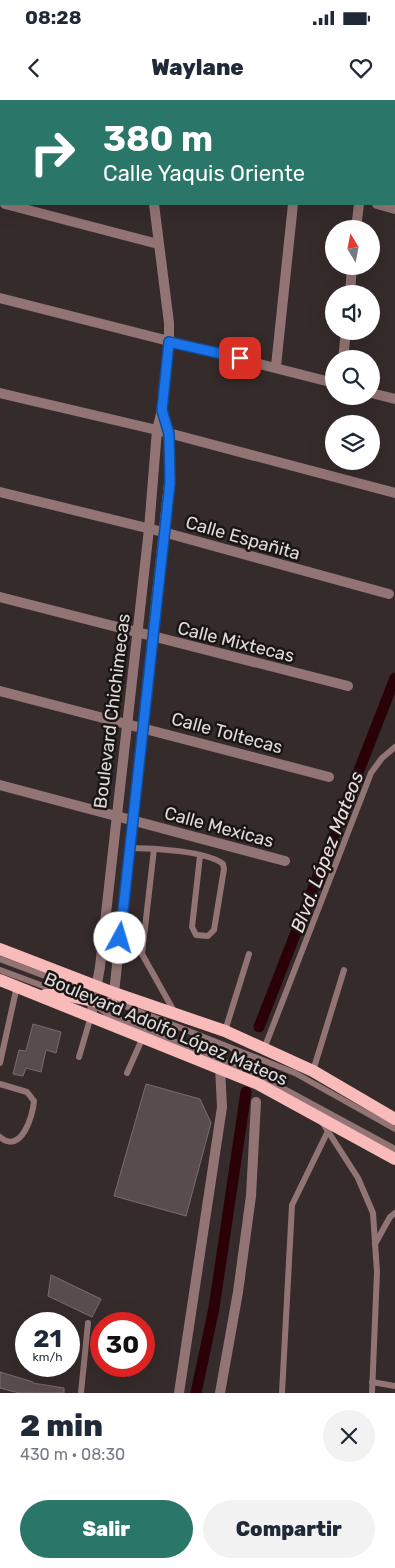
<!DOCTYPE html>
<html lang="es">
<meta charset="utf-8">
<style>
:root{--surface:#fff;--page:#f2f2f3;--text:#1f2937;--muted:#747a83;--accent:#2a7669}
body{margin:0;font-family:Rubik,sans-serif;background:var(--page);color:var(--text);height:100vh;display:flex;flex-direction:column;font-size:19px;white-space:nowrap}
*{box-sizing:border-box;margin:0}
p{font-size:16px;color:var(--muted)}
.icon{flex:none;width:28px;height:28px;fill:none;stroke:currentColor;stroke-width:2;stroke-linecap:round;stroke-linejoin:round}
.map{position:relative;height:1293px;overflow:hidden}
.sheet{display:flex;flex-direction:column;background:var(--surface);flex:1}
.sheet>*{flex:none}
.top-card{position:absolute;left:0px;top:0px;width:395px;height:105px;box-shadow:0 5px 20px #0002;background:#2a7669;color:#fff;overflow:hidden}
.needle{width:32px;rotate:350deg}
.fabs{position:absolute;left:325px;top:120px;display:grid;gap:10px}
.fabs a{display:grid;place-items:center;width:55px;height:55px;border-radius:50%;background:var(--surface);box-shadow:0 5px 20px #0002;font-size:25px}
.speed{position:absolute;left:15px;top:1212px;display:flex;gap:10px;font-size:25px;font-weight:700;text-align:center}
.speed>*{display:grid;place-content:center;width:65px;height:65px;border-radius:50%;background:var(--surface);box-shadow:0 5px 20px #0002;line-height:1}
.speed small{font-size:12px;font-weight:400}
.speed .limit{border:8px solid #d22;background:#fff;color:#111}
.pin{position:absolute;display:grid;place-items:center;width:42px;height:42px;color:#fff;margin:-21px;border-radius:10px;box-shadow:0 2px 8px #0006}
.me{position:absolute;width:55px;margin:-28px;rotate:6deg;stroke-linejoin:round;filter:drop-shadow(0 0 4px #0008)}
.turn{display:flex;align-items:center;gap:18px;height:105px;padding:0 20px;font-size:22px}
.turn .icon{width:65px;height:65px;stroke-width:2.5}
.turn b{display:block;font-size:35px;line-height:42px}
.round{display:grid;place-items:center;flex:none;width:52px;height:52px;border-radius:26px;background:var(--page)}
.headline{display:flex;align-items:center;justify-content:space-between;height:85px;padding:0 20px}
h1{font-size:30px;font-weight:800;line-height:38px}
.primary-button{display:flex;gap:10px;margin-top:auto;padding:10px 20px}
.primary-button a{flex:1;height:58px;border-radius:30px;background:var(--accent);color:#fff;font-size:20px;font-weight:800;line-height:58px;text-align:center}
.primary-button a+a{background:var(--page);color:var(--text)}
.status{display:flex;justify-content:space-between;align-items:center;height:35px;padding:0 25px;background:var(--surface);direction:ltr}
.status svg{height:14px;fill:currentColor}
header{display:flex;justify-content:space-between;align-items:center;height:65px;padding:0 20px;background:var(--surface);font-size:22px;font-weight:800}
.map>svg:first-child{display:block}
</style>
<div class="status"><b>08:28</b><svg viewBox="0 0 49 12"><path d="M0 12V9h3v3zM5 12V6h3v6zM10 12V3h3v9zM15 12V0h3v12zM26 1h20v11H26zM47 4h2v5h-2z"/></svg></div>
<header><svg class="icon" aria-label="back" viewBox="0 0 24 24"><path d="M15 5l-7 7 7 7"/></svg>Waylane<svg class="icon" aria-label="heart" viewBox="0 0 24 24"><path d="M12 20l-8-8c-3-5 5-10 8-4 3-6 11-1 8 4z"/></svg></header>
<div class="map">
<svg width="395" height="1293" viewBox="0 0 395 1293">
<rect width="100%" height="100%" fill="#362b2b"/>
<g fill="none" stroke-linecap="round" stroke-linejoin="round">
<g stroke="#2a0106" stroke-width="11">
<polyline points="259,927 395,578"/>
<polyline points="196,1293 214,1208 246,992"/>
</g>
</g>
<g fill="#594c4c" stroke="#796c6c">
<polygon points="33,924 61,932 56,953 46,950 41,972 26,968 23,976 13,974 19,950 26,951"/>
<polygon points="146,984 200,999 211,1023 186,1116 114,1096"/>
<polygon points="51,1175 101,1199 92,1217 48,1196"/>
<polygon points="0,1272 33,1282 33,1283 64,1288 64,1293 19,1293 0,1288"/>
</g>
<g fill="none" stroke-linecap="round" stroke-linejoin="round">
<g stroke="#937474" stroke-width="6">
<path d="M 130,748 C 151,748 208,751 223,764 L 224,769 L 214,830 L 208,836 L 196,835 L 192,827 L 200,756"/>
<polyline points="154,749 142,854 175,913"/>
<polyline points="0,859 98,896"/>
<polyline points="0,870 57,891"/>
<polyline points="110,900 295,973 395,1029"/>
<polyline points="95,905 109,915 260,976 395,1049"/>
<polyline points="225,931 249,854"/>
<polyline points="264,949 371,673 382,658 395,647"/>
<polyline points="79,957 91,916"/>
<polyline points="0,963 17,886"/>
<polyline points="313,971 344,870"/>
<polyline points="127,973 143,937"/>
<path d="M 0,984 L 27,992 L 34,1001 C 33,1016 21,1055 0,1037"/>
<polyline points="322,1022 358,1078 373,1113 377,1172 372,1293"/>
<polyline points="375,1144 390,1117 395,1113"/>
<polyline points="372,1282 395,1286"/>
<polyline points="81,1293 88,1223"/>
<polyline points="282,1293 292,1105 328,1031"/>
</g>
<g stroke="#937474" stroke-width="10">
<polyline points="187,1 187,0"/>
<polyline points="0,9 1,9"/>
<polyline points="5,104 158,144"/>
<polyline points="377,104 395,109"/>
<polyline points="356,129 359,104"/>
<polyline points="350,194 352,166"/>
<polyline points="0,198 334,283"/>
<polyline points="343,259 346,231"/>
<polyline points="276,266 293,104"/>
<polyline points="0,293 157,330 395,393"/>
<polyline points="371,293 395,299"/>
<polyline points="0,392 163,432 389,494"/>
<polyline points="0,497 348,586"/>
<polyline points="0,591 329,677"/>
<polyline points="0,685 285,761"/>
<polyline points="91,916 100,867 149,429 157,330 162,310 169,242 169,223 154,104"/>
<polyline points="107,923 114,893 169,383 169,334 162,312"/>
<polyline points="179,1293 222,1007 220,967"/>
<polyline points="220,1293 238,1192 251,1096 256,1002"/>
</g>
<g stroke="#f9baba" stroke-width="12">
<polyline points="0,849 114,893 225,931 313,971 395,1019"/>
<polyline points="0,880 258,984 395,1059"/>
<polyline points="45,895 65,895 112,905"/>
</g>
</g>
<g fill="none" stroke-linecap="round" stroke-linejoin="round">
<g stroke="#114b97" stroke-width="12">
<polyline id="route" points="120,838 170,383 169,334 162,310 169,242 240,258"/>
</g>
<use href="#route" stroke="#1a73e8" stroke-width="9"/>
</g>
<g text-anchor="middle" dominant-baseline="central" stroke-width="5" stroke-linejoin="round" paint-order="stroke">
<g font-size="18" fill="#e1dada" stroke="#1a1515">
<text transform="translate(243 438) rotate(16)">Calle Españita</text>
<text transform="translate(236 542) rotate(14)">Calle Mixtecas</text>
<text transform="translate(112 611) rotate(-83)">Boulevard Chichimecas</text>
<text transform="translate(227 633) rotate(15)">Calle Toltecas</text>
<text transform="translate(219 727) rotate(15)">Calle Mexicas</text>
<text transform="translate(166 929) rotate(23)">Boulevard Adolfo López Mateos</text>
</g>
<g font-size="19" font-style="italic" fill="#f1dcdc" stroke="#1a1515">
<text transform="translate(327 752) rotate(-69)">Blvd. López Mateos</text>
</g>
</g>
</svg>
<div class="fabs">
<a><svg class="needle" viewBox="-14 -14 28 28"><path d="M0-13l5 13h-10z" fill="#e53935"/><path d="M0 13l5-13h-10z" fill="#747a83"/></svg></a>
<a><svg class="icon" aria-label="sound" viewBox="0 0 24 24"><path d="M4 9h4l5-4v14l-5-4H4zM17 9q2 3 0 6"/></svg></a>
<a><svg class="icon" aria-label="search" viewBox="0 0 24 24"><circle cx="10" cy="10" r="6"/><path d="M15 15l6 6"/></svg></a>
<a><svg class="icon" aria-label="layers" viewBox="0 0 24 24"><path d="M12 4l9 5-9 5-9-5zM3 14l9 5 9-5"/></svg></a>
</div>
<div class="speed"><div>21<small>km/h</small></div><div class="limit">30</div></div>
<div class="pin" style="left:240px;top:258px;background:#d93025"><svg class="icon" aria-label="arrive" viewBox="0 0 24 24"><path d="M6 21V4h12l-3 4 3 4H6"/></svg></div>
<svg class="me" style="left:120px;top:838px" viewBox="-20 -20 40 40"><circle r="19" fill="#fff"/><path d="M0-13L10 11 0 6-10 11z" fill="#1a73e8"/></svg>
<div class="top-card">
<div class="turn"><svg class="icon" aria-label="right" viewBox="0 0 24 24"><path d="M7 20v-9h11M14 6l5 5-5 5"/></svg><div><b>380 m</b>Calle Yaquis Oriente</div></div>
</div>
</div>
<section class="sheet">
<div class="headline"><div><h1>2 min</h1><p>430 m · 08:30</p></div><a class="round"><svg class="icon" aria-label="close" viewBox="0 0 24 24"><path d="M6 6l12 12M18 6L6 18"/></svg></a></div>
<div class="primary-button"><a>Salir</a><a>Compartir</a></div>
</section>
